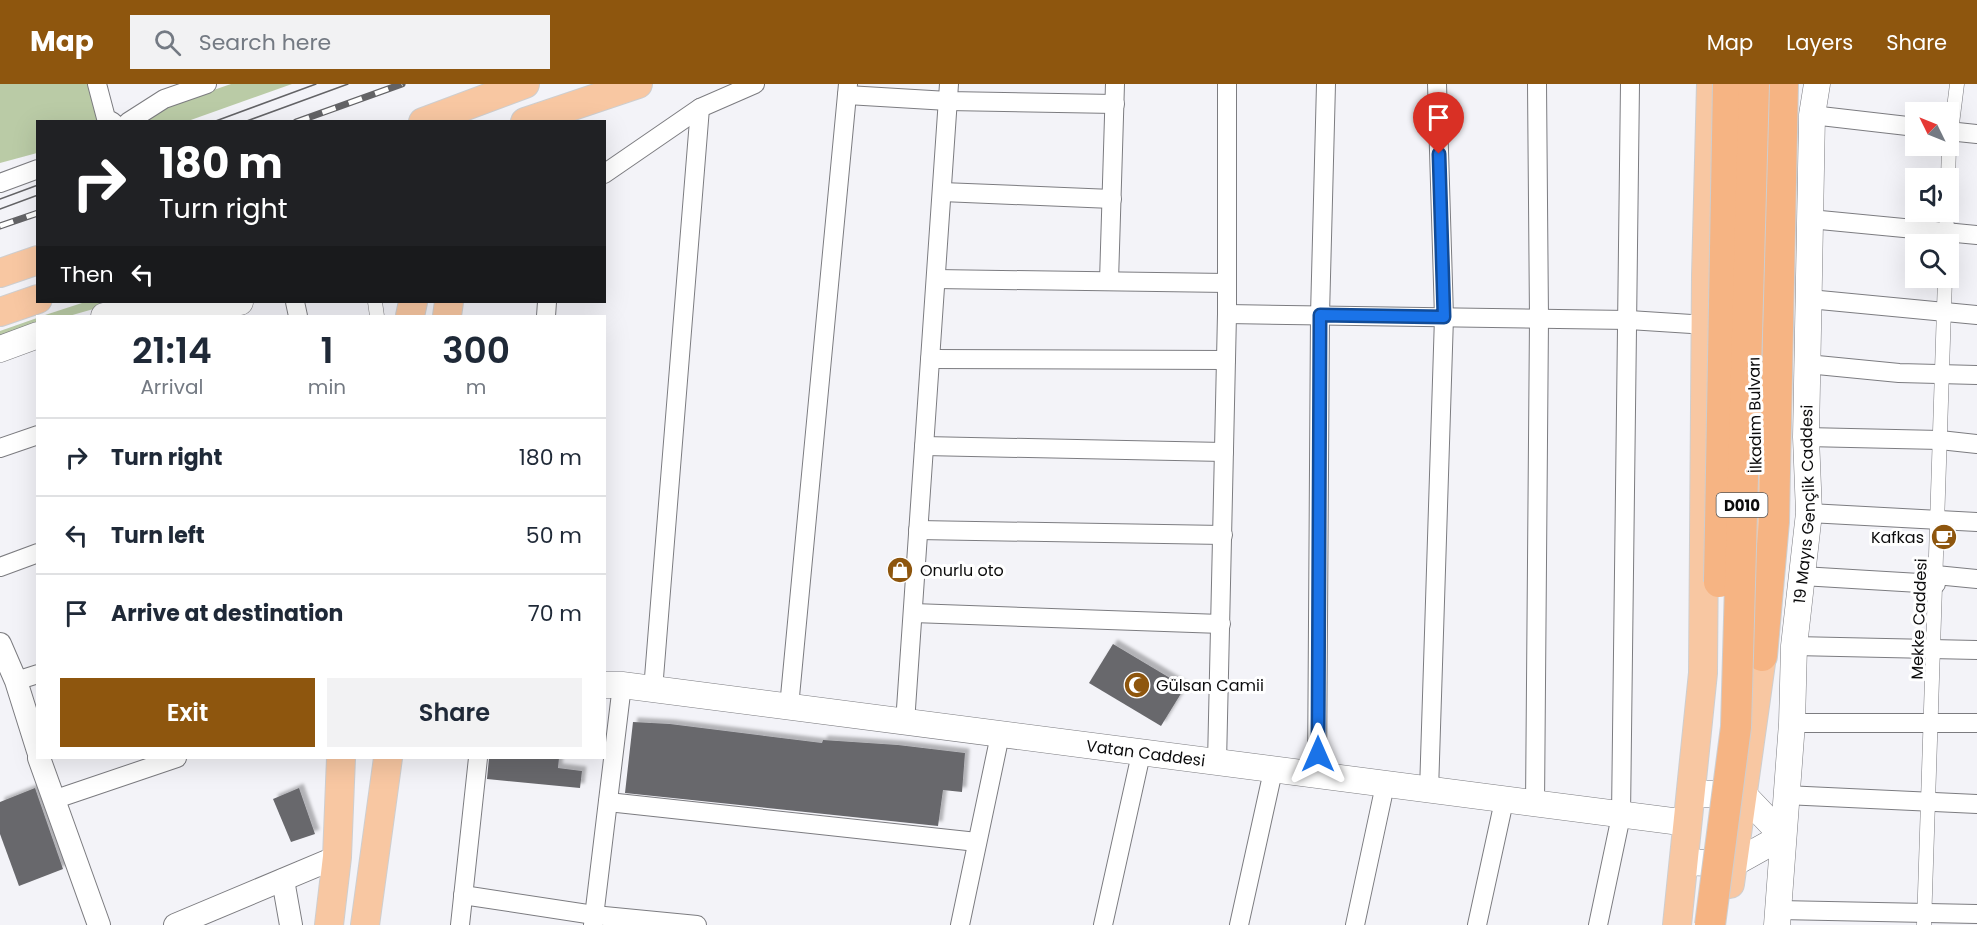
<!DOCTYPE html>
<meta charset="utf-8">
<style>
:root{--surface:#fff;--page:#f2f2f3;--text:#1f2937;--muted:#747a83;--line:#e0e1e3;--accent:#8e560e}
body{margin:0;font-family:Poppins,sans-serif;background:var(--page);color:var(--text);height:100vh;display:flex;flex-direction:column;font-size:22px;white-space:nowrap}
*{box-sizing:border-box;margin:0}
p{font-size:20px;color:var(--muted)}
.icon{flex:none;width:33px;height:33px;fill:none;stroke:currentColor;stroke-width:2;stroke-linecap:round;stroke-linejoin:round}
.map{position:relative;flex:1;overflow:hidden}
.panel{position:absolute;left:36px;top:231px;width:570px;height:444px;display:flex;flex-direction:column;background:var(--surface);border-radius:0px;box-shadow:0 6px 24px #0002}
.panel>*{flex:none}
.top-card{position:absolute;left:36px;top:36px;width:570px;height:183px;border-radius:0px;box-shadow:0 6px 24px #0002;background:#202124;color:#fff;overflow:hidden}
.needle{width:39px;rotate:313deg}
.buttons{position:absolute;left:1905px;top:18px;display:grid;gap:12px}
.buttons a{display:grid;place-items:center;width:54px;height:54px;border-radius:0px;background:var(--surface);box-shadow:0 6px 24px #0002;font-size:30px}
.pin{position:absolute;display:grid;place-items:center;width:51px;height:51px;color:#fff;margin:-62px -26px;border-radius:50% 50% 50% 0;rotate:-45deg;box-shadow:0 0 6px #0007}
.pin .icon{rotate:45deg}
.me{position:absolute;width:66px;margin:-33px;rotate:0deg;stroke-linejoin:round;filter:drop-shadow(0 0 4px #0008)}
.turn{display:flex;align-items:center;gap:21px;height:126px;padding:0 24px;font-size:27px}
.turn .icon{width:78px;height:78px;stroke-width:2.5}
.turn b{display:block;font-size:42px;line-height:51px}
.then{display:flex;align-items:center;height:57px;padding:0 24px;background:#0003;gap:12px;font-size:22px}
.eta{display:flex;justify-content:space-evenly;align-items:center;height:102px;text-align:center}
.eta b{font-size:36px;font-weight:600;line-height:42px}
.cta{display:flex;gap:12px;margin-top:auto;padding:12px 24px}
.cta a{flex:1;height:69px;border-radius:0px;background:var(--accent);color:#fff;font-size:24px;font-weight:600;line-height:69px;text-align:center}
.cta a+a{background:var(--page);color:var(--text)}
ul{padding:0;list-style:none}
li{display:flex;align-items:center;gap:18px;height:78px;padding:0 24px;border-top:2px solid var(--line)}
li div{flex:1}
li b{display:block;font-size:22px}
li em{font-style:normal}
header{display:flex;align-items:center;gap:36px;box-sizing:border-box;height:84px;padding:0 30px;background:var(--accent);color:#fff}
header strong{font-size:28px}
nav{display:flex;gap:33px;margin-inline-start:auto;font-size:21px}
.search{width:420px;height:54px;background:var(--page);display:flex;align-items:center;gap:15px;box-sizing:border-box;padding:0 21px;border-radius:0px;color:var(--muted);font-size:22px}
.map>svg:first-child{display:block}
</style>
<header>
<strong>Map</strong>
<div class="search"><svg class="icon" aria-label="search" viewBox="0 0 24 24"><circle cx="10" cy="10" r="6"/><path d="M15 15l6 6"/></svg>Search here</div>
<nav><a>Map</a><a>Layers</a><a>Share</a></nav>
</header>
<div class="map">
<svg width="1977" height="841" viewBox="0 0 1977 841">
<defs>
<filter id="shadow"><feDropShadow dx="4.5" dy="-4.5" stdDeviation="1.5" flood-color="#0004"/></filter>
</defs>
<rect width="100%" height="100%" fill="#f3f3f8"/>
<g fill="#bacba6">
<polygon points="0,0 88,0 98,37 38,38 37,69 0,79"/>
<polygon points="231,0 292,0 188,37 141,38 167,22"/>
<polygon points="85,218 118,218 69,232 42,232"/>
<polygon points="37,234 37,243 0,257 0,247"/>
</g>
<g fill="#68686c" filter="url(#shadow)">
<polygon points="1113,560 1185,603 1161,642 1089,599"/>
<polygon points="633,638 670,640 822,659 823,656 898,661 965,669 962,708 943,706 938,742 625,709"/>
<polygon points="489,674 559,674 558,684 582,687 580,704 487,695"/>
<polygon points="35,704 63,785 19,802 0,750 0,718"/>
<polygon points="299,704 315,750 291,758 273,715"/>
</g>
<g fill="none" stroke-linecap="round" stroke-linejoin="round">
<g stroke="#7c7c80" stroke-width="15">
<g id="pedestrian">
<polyline points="1948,94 1949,64 1957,0"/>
<polyline points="1946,160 1947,128"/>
<polyline points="375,218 377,232"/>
<polyline points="1924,841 1945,194"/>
</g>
</g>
<g stroke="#7c7c80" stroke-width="20">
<g id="minor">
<polyline points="97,0 106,34 113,38"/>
<polyline points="847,11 948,17 1115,20"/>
<polyline points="1812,31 1916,43"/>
<polyline points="128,38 164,15 207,0"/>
<polyline points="1948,47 1977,50"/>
<polyline points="604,90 700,24 755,0"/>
<polyline points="0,99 38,85"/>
<polyline points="942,108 1112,115"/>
<polyline points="1810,135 1977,151"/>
<polyline points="936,195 1227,199"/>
<polyline points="1109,197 1115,0"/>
<polyline points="1809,215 1977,231"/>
<polyline points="295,218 298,232"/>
<polyline points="1227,230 1629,236 1707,241"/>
<polyline points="546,232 547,218"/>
<polyline points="930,275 1226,276"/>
<polyline points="1807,280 1899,289 1977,291"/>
<polyline points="1806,353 1940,356 1977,360"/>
<polyline points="924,362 1224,368"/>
<polyline points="0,364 38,351"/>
<polyline points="1809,429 1977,438"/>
<polyline points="918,446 1223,451"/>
<polyline points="0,483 38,469"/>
<polyline points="1936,491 1977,495"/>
<polyline points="1802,492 1936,500"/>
<polyline points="913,529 1221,540"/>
<polyline points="1794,562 1977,566"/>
<polyline points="16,597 38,590"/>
<polyline points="653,606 700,24"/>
<polyline points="789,623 848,0"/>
<polyline points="905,639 949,0"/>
<polyline points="1792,639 1977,639"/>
<polyline points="1217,679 1227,230 1227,0"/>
<polyline points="1317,693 1320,231 1326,0"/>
<polyline points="1429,707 1444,233 1437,0"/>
<polyline points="1785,711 1977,720"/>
<polyline points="53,716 177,674"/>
<polyline points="608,718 977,758"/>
<polyline points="1535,721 1539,235 1537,0"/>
<polyline points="463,811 594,831 697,841"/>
<polyline points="1779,826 1977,830"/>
<polyline points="460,841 478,674"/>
<polyline points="593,841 622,601"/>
<polyline points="960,841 1000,651"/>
<polyline points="1103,841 1141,670"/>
<polyline points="1239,841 1273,687"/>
<polyline points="1355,841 1385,701"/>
<polyline points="1477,841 1504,717"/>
<polyline points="1598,841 1621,732 1630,0"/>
</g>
</g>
<g stroke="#7c7c80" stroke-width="24">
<g id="tertiary">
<polyline points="0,560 16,597 38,667"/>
<polyline points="39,674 99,841"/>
<polyline points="283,796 291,841"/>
<polyline points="175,841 337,773"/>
</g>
</g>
<g stroke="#7c7c80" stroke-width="27">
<g id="secondary">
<polyline points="104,232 131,227 240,218"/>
<polyline points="0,265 38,251"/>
<path id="s1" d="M 604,601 L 622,601 L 1688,739"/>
<polyline points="1683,778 1733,780 1783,752 1743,710 1691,710"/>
<path id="s2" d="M 1777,841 L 1792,639 L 1794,562 L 1809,429 L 1806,353 L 1812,31 L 1817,0"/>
</g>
</g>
<g stroke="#cececf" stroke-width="30">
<g id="primary">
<polyline points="423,38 525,0"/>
<polyline points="525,38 638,0"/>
<polyline points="0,189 38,176"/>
<polyline points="0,228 38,215"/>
<polyline points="410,232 413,218"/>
<polyline points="447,232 449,218"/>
<polyline points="1756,387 1759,487"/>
<polyline points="1730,800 1762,572 1761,549"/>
<polyline points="329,841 337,773 341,674"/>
<polyline points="365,841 388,674"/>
<polyline points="1677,841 1703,589 1706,191 1711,0"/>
</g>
</g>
<g stroke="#cececf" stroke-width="32">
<polyline id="trunk" points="1762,572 1774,438 1783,0"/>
</g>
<use href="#pedestrian" stroke="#fff" stroke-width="14"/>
<use href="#minor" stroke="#fff" stroke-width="18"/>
<use href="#tertiary" stroke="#fff" stroke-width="22"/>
<use href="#secondary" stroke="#fff" stroke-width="26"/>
<use href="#primary" stroke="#f8c7a2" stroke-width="28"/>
<use href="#trunk" stroke="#f6b483" stroke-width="30"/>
<g stroke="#636366" stroke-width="1.5">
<polyline points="213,38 316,0"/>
<polyline points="244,38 348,0"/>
<polyline points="0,115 38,101"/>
<polyline points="0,125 38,111"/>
</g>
<g stroke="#636366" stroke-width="7">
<g id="rail">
<polyline points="296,38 402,0"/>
<polyline points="0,142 38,129"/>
</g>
</g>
<use href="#rail" stroke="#fff" stroke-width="4.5" stroke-dasharray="14" stroke-linecap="butt"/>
<g stroke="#cececf" stroke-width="32" stroke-linecap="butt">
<g id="trunk-bridge">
<polyline points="1719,498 1728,0"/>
<polyline points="1710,841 1736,643 1754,0"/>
</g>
</g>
<use href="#trunk-bridge" stroke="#f6b483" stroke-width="30"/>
</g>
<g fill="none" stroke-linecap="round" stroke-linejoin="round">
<g stroke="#114b97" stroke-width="15">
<polyline id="route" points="1318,670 1320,231 1444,233 1439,70"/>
</g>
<use href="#route" stroke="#1a73e8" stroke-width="10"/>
</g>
<defs>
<g id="cafe-disc" transform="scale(1.35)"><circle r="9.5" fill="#8e560e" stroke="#fff"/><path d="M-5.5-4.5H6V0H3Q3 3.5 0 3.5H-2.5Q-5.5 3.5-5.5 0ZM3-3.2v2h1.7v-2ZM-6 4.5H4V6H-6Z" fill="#fff"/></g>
<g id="shop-disc" transform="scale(1.35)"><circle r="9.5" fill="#8e560e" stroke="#fff"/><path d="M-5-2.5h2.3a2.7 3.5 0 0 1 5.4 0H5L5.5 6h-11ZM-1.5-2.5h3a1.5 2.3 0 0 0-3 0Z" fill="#fff"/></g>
<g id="mosque-disc" transform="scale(1.35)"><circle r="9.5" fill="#8e560e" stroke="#fff"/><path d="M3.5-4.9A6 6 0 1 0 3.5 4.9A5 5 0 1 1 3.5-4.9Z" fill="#fff"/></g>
</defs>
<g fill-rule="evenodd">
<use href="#cafe-disc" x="1944" y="453"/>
<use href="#shop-disc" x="900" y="486"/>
<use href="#mosque-disc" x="1137" y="601"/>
</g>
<g text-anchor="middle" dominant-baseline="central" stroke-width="6" stroke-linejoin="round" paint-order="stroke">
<rect fill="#fff" stroke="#555556" stroke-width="1.5" x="1716.5" y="409" width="51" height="24" rx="4.5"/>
<g font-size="15" font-weight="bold" fill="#0c0c0d">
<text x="1742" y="421">D010</text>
</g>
<g font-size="16" fill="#0c0c0d" stroke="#fff">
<text transform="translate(1755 331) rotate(-91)">İlkadım Bulvarı</text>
<text stroke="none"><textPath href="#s2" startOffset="422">19 Mayıs Gençlik Caddesi</textPath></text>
<text transform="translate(1919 535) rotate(-88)">Mekke Caddesi</text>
<text stroke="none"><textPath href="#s1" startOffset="546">Vatan Caddesi</textPath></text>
</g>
<g font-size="16" fill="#0c0c0d" stroke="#fff" text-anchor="start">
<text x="1924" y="453" text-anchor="end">Kafkas</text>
<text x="920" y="486">Onurlu oto</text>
<text x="1156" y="601">Gülsan Camii</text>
</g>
</g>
</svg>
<div class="buttons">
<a><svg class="needle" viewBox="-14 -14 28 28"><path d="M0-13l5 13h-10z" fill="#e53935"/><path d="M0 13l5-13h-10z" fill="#747a83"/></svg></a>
<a><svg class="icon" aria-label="sound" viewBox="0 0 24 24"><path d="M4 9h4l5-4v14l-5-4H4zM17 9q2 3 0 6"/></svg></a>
<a><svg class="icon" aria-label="search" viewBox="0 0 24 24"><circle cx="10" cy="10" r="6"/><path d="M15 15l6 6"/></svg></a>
</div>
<div class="pin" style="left:1439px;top:70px;background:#d93025"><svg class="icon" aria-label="arrive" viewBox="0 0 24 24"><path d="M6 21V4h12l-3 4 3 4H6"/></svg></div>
<svg class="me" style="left:1318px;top:670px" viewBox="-20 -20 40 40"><path d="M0-17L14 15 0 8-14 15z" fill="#1a73e8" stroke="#fff" stroke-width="4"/></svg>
<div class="top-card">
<div class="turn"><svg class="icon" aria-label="right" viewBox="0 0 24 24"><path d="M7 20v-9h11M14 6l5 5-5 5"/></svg><div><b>180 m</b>Turn right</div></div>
<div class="then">Then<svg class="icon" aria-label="left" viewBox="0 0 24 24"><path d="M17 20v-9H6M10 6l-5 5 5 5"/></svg></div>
</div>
<section class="panel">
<div class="eta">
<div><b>21:14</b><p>Arrival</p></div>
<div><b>1</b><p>min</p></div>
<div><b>300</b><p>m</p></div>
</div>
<ul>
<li><svg class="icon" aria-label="right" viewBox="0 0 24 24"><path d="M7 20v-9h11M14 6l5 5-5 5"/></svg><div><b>Turn right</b></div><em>180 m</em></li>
<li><svg class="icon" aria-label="left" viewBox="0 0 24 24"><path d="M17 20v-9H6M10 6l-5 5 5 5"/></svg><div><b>Turn left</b></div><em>50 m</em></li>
<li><svg class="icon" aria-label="arrive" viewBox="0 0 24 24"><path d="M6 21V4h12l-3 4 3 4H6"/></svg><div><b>Arrive at destination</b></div><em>70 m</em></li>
</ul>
<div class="cta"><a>Exit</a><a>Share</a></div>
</section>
</div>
